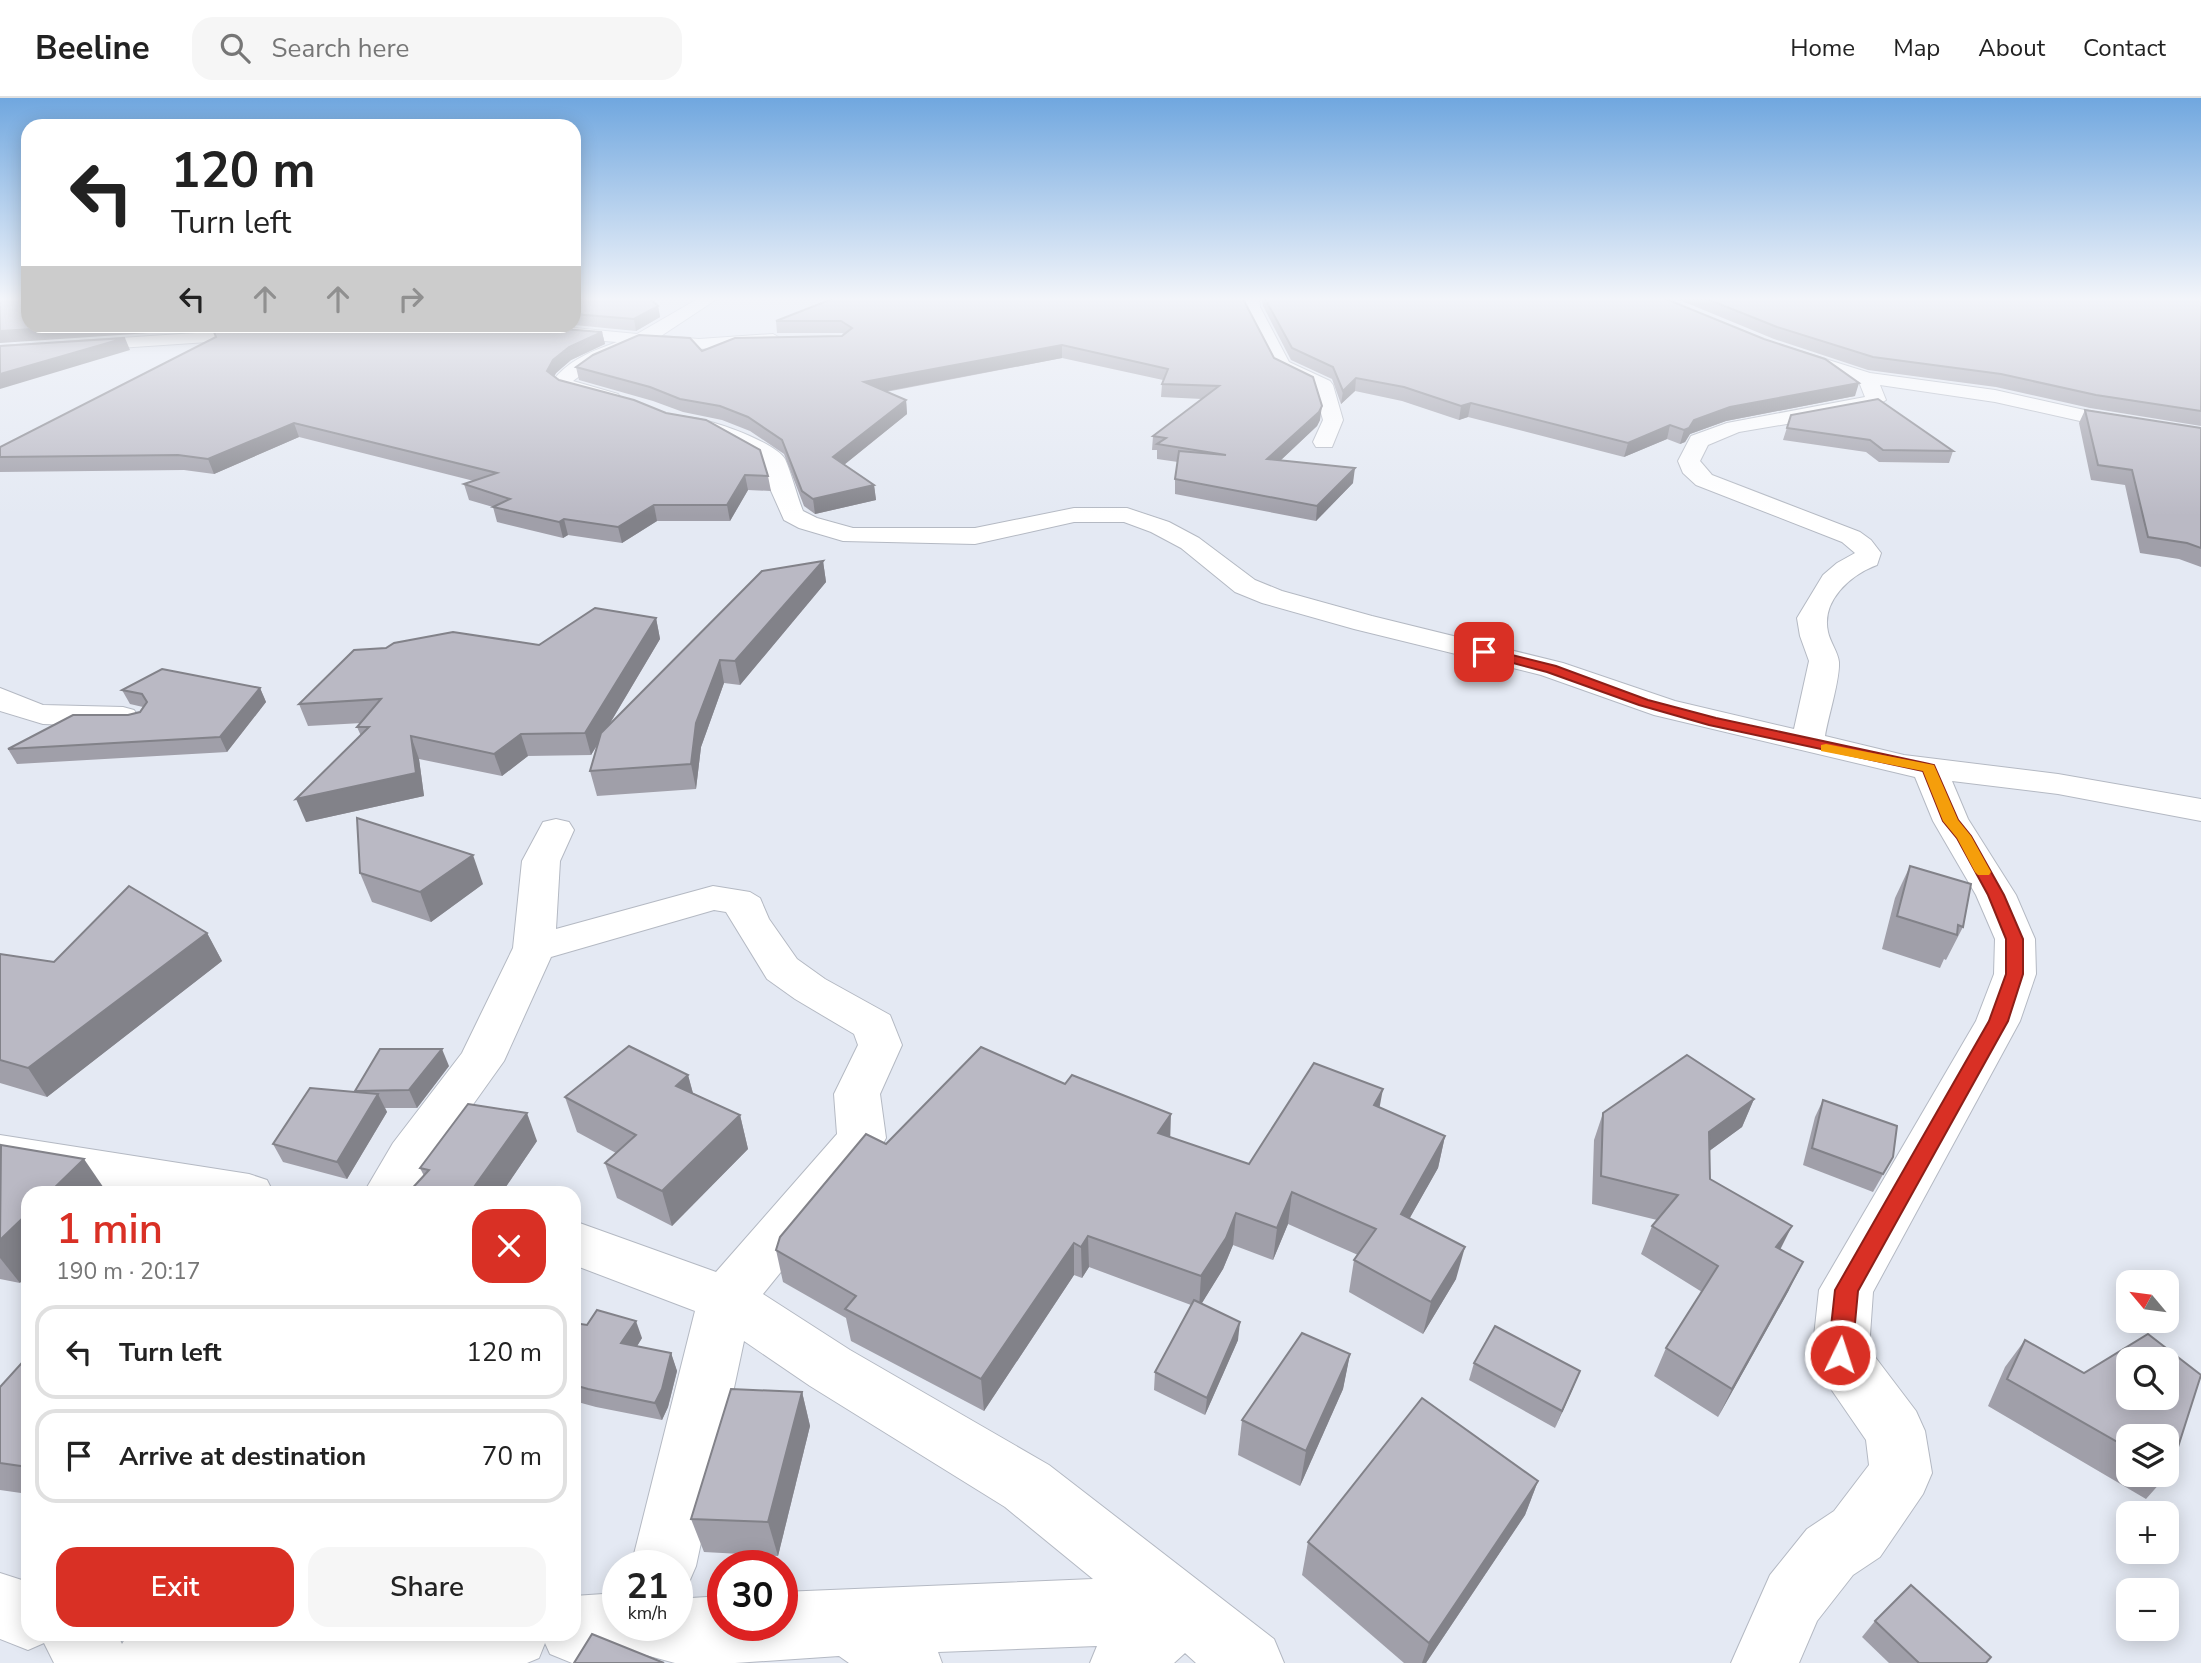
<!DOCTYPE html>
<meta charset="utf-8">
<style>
:root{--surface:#fff;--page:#f6f6f6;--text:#222;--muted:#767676;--line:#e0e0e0;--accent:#d93025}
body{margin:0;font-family:"Nunito Sans",sans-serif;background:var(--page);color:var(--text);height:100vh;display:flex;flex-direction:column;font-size:26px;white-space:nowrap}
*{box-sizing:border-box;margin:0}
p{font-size:23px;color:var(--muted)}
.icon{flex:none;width:38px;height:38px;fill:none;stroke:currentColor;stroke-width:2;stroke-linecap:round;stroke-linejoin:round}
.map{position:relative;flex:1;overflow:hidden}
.sheet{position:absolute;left:21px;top:1088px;width:560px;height:455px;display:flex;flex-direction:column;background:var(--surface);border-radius:21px;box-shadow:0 4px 18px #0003}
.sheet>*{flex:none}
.banner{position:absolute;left:21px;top:21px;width:560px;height:214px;border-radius:21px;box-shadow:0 4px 18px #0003;background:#fff;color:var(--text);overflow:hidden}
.needle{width:46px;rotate:299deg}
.fabs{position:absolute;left:2116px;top:1172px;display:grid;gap:14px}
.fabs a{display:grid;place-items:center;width:63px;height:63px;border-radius:14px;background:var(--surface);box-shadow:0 4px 18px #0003;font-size:35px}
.speed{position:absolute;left:602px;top:1452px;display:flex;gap:14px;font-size:35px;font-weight:700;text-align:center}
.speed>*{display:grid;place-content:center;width:91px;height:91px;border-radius:50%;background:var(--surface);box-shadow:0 4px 18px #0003;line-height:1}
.speed small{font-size:18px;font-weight:400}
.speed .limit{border:10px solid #d22;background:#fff;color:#111}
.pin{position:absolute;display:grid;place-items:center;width:60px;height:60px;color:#fff;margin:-30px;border-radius:14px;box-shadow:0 4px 10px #0006}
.me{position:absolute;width:77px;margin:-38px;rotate:4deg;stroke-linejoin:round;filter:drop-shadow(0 0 5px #0008)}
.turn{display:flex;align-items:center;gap:24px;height:147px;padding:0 35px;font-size:32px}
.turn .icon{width:91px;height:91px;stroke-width:2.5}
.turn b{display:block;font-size:49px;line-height:60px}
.lanes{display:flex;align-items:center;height:66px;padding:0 35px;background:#0003;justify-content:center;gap:35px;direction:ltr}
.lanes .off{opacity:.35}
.round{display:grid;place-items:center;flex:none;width:74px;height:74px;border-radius:21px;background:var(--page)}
.headline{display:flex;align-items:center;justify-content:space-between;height:119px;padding:0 35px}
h1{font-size:42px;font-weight:600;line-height:52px;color:var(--accent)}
.primary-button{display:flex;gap:14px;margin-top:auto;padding:14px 35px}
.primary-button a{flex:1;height:80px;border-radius:21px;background:var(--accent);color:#fff;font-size:28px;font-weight:600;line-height:80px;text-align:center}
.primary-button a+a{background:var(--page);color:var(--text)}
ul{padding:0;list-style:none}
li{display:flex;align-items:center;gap:21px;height:94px;margin:0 14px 10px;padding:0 21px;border:4px solid var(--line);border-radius:21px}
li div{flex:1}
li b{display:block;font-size:26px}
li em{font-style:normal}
header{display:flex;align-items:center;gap:42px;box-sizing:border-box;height:98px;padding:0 35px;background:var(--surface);border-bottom:2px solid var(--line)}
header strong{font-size:33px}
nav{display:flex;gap:38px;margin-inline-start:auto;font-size:24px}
.search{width:490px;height:63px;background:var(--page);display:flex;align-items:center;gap:18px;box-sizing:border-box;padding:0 24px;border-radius:21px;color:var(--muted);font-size:26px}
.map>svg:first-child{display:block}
</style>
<header>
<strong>Beeline</strong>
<div class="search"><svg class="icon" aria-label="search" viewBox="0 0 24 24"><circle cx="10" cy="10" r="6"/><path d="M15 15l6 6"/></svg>Search here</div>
<nav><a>Home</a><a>Map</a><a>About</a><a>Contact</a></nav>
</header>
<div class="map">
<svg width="2201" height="1565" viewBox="0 0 2201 1565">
<rect width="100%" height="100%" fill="#e4e9f3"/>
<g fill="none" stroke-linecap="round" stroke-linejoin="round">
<g stroke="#b4b9c3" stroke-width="2">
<g id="minor">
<path d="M 701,199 L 720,199 L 661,238 L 699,241 L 773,236 L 782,241 L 773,246 L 699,251 L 641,247 L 594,267 L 573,283 L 618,296 L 621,300 L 618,304 L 611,306 L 563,293 L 552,284 C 568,262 592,253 617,244 L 479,233 L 471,228 L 553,228 L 637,236 Z"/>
<polygon points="1243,199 1259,199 1260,209 1289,264 1330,283 1333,287 1343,322 1332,349 1316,349 1313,344 1323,322 1314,290 1275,272 1244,209"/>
<polygon points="301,228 377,228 369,233 0,258 0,248"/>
<path d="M 1790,250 L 1870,275 L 1995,292 L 2089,313 L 2201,331 L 2201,343 L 2089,325 L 1995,304 L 1880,287 L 1886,302 L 1869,312 L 1739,334 L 1708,347 L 1700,363 L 1712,377 L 1860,434 L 1871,442 L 1881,455 L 1877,467 C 1850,477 1821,503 1828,534 C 1830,544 1838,554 1839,564 C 1840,582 1828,619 1825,638 L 1904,657 L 2058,676 L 2201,701 L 2201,723 L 2058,696 L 1952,683 L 1968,721 L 2016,797 L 2035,841 L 2036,876 L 2020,923 L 1873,1194 L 1869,1251 L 1916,1313 L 1925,1333 L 1932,1375 L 1923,1396 L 1880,1459 L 1853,1477 L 1817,1523 L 1799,1565 L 1731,1565 L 1770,1477 L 1807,1431 L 1834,1413 L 1869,1367 L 1866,1342 L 1820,1275 L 1812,1257 L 1819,1192 L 1976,923 L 1994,876 L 1995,841 L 1976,797 L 1933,723 L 1915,679 L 1654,617 L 1541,577 L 1354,531 L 1262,505 L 1235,494 L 1181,450 L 1151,434 L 1124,424 L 1074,424 L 975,446 L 843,443 L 799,430 L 784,422 L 768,386 L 764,365 L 722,341 L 675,327 L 672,323 L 675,319 C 695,314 775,343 785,361 C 791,374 797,398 803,413 L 817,420 L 853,430 L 975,430 L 1074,410 L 1127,410 L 1169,424 L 1199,440 L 1255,482 L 1282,493 L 1372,518 L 1563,565 L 1675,603 L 1794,631 L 1809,563 L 1800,538 L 1797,520 L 1823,477 L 1837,465 L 1855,455 L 1842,444 L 1696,387 L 1683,375 L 1678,363 L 1691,338 L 1727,325 L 1865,299 L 1859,284 L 1784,259 L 1781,255 Z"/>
<polygon points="0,590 43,607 123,609 134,612 139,619 134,626 123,629 43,626 0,613"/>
<polygon points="556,721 569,724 574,732 560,763 556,831 713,788 750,794 760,800 769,821 797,861 825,881 890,917 902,947 880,996 886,1040 879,1053 763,1196 850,1252 1049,1367 1274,1541 1284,1565 1196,1565 1185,1555 1174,1565 1090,1565 1097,1548 938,1554 942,1565 849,1565 839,1558 735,1565 675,1565 642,1556 627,1562 572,1565 550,1556 545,1545 539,1560 527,1565 54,1565 44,1545 28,1552 0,1541 0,1475 28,1484 28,1536 117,1536 122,1546 125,1541 135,1536 574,1536 574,1498 618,1495 618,1528 677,1528 677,1498 691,1500 723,1498 723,1528 782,1528 782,1494 1093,1481 1005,1409 810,1288 744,1243 696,1468 686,1491 677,1495 677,1468 631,1468 695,1213 574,1167 574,1123 716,1174 837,1036 834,996 858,947 854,936 795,901 767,881 726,814 714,812 551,859 504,963 427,1071 414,1096 363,1096 393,1045 462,955 513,850 522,763 543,724"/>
<polygon points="0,1037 249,1076 267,1082 274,1096 125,1096 0,1075"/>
</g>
</g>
<use href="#minor" fill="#fff" fill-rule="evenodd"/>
</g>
<g fill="#a09fa9" fill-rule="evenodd">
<polygon points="832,199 1242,199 1274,260 1320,322 1317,328 1280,363 1353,385 1316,423 1175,396 1175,381 1178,364 1157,361 1157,352 1152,352 1153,338 1202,301 1161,299 1162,286 1163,282 1062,260 886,294 906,302 907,316 844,367 874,387 876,402 815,416 804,408 784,356 750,333 722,322 683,314 653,303 579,282 576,269 702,253 842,238 844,236 842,235 777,235 776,223 836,199"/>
<polygon points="1261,199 1661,199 1855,298 1726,323 1690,336 1685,344 1680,346 1667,341 1624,359 1468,319 1459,322 1402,303 1355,293 1341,306 1332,281 1291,262 1263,208"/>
<polygon points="1672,199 2201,199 2201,328 2090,310 1996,289 1868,272 1774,241"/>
<polygon points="574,202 658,208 660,219 636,233 574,227"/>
<polygon points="602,234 605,246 571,262 556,275 554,279 559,282 768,378 771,393 748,392 730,423 657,423 622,445 568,437 563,440 497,424 493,409 469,402 464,386 474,383 299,339 214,376 184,372 0,374 0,349"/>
<polygon points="2085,312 2201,330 2201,469 2179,461 2140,455 2125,387 2091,382 2079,325"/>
<polygon points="1791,317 1953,353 1949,365 1879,364 1866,354 1783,342"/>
<polygon points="823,463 826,484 740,587 724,585 701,649 696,691 597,698 590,673 598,646 591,657 528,658 502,678 419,661 424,698 306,724 361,638 357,629 362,625 308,628 299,606 539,547 656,520 660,541 609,627"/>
<polygon points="260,590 266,604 227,654 17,666 8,651 140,614 143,609 130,606 122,592"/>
<polygon points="1910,768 1963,829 1946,862 1944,861 1940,870 1882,851 1895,800"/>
<polygon points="360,775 483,786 431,824 372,804"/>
<polygon points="207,835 222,863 47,999 0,985 0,856 54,864"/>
<polygon points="449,968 417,1010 385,1010 387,1014 347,1081 283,1064 273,1046 356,994 355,993"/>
<polygon points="688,977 693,995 740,1017 748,1051 672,1128 617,1100 605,1065 616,1055 577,1034 565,999"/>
<polygon points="1754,1001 1742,1029 1709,1053 1710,1081 1781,1151 1789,1192 1718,1319 1654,1278 1666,1250 1702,1194 1641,1156 1652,1128 1657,1122 1592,1106 1594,1042 1603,1015"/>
<polygon points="1823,1002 1893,1059 1873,1094 1803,1067 1815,1019"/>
<polygon points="1380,1010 1445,1038 1438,1070 1409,1121 1456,1181 1423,1236 1349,1194 1354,1162 1358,1157 1288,1126 1273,1162 1233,1147 1223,1171 1201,1206 1238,1242 1205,1317 1154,1292 1155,1274 1191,1207 1089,1169 1082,1180 1074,1177 984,1313 851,1243 846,1220 783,1184 776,1152 886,1046 1170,1039 1249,1066"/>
<polygon points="537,1043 501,1096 407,1096 424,1078 420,1070"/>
<polygon points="0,1048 20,1185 0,1181"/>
<polygon points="574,1225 642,1240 637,1248 671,1255 677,1273 668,1309 662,1322 596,1309 574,1303"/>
<path d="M 2148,1236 L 2201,1277 L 2170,1374 L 2146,1401 L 1988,1308 L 2005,1269 L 2025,1242 L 2084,1275 ZM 2128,1262 L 2166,1262 L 2166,1300 L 2128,1300 ZM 2128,1339 L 2166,1339 L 2166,1377 L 2128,1377 Z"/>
<polygon points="1350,1256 1343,1291 1300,1388 1238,1357 1242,1322"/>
<polygon points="28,1258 28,1396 0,1392 0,1289"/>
<polygon points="1474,1265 1573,1290 1555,1330 1469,1282"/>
<polygon points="802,1294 810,1328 778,1458 704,1454 691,1421"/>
<polygon points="1538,1383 1525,1417 1426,1565 1404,1565 1302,1477 1308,1444"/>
<polygon points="1875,1523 1986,1565 1889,1565 1862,1539"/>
</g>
<g fill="#828289">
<polygon points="658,208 660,219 636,233 634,221"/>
<polygon points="83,228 211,228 194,232 0,245 0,233"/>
<polygon points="211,228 269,228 213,231"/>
<polygon points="602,234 605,246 571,262 556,275 550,286 547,273 553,262 569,249"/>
<polygon points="125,240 130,252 0,291 0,276"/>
<polygon points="1062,247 1062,260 866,297 864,284"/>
<polygon points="1356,280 1355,293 1341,306 1343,293"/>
<polygon points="1859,285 1855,298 1726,323 1690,336 1685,344 1680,346 1684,332 1694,322 1730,309"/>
<polygon points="906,302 907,316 835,374 833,359"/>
<polygon points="1471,305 1468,319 1459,322 1461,308"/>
<polygon points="1322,308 1320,322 1317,328 1266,376 1267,361"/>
<polygon points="294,325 299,339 214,376 208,361"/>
<polygon points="1670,327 1667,341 1624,359 1628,345"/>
<polygon points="1355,370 1353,385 1316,423 1317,408"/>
<polygon points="745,377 748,392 730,423 727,407"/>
<polygon points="874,387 876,402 815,416 813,401"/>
<polygon points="654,407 657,423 622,445 618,429"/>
<polygon points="564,421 568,437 563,440 559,424"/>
<polygon points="823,463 826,484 740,587 735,563"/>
<polygon points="656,520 660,541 591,657 585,635"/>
<polygon points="720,562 724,585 701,649 696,691 691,666 696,625"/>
<polygon points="260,590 266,604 227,654 220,639"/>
<polygon points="521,636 528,658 502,678 494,656"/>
<polygon points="411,638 419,661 424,698 306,724 296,701"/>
<polygon points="473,757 483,786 431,824 420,794"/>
<polygon points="207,835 222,863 47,999 28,970"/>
<polygon points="442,951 449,968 417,1010 409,992"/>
<polygon points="688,977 697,1011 676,988"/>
<polygon points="1383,991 1377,1023 1374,1007"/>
<polygon points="378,996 387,1014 347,1081 337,1064"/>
<polygon points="1754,1001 1742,1029 1697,1062 1709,1034"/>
<polygon points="527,1015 537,1043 501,1096 469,1096"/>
<polygon points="1171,1016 1170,1047 1158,1035"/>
<polygon points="740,1017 748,1051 672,1128 662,1093"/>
<polygon points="1445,1038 1438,1070 1394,1148 1401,1116"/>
<polygon points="84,1061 108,1096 48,1096"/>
<polygon points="1292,1094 1288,1126 1273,1162 1277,1130"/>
<polygon points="28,1115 28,1176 20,1185 0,1160 0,1142"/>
<polygon points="1236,1115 1233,1147 1223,1171 1199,1210 1201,1178"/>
<polygon points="1792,1128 1778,1156 1776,1149"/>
<polygon points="1088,1138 1089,1169 1082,1180 1081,1149"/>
<polygon points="1074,1145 1074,1177 984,1313 981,1281"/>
<polygon points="1465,1149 1456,1181 1423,1236 1431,1204"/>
<polygon points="1803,1164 1789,1192 1718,1319 1732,1291"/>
<polygon points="636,1223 642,1240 628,1263 621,1245"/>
<polygon points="1240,1224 1238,1242 1205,1317 1207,1300"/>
<polygon points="671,1255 677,1273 668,1309 662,1322 655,1305"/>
<polygon points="1350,1256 1343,1291 1300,1388 1306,1353"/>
<polygon points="1580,1273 1573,1290 1555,1330 1562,1313"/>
<polygon points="802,1294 810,1328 778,1458 768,1424"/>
<polygon points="1538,1383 1525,1417 1426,1565 1422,1565 1429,1545"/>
</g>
<g fill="#bab9c4" stroke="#828289" stroke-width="2" fill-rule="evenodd">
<polygon points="0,199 28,199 28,228 83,228 0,233"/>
<polygon points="595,199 649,199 658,208 634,221 574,216 574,202"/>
<polygon points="837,199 1242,199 1274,260 1313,279 1322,308 1319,314 1267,361 1355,370 1317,408 1175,381 1179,353 1226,357 1157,346 1166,340 1153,338 1219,288 1162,286 1168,271 1062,247 864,284 906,302 833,359 874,387 813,401 802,393 782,342 748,319 720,308 680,301 650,289 576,269 593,257 639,237 690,240 702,253 735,240 842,238 852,230 841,223 776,223"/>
<polygon points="1264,199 1661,199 1764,241 1825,261 1859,285 1730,309 1694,322 1689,330 1684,332 1670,327 1628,345 1471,305 1461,308 1404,289 1356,280 1343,293 1333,269 1292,250"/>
<polygon points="1702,199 2201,199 2201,313 2096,297 2001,276 1873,259 1777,229"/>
<polygon points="308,228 524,228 602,234 569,249 553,262 547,273 559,282 634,302 666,315 706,322 760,352 768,378 745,377 727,407 654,407 618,429 564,421 559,424 493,409 510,401 464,386 497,375 294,325 208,361 178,357 0,359 0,349 216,239 214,234"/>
<polygon points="125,240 0,276 0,248"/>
<polygon points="1878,301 1953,353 1883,352 1870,342 1787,330 1791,317"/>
<polygon points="2085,312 2201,330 2201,450 2187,445 2148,439 2132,372 2098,367"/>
<polygon points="823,463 735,563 720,562 696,625 691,666 590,673 601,635 762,473"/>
<polygon points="595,510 656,520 585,635 521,636 494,656 411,638 416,675 296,701 369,629 357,629 381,601 299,606 354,552 386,550 394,545 453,534 539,547"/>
<polygon points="162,571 260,590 220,639 8,651 73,617 128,617 140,614 147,604 142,596 122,592"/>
<polygon points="357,720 473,757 420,794 360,775"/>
<polygon points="1910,768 1971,786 1963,829 1958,827 1957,837 1897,818"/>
<polygon points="129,788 207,835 28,970 0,962 0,856 54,864"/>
<polygon points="629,948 688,977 676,988 740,1017 662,1093 605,1065 636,1037 565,999"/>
<polygon points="981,949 1065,986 1072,977 1171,1016 1158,1035 1249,1066 1314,965 1383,991 1374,1007 1445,1038 1401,1116 1465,1149 1431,1204 1354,1162 1376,1131 1292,1094 1277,1130 1236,1115 1226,1140 1201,1178 1088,1138 1081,1149 1074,1145 981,1281 845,1211 856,1198 776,1152 780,1139 866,1036 886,1046"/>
<polygon points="380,951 442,951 409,992 355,993"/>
<polygon points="1687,957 1754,1001 1709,1034 1710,1081 1792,1128 1776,1149 1803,1164 1732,1291 1666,1250 1718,1168 1652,1128 1678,1097 1601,1078 1603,1015"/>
<polygon points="310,990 378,996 337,1064 273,1046"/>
<polygon points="1823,1002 1897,1028 1893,1059 1883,1076 1812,1050"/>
<polygon points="468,1006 527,1015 469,1096 407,1096 429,1072 420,1070"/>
<polygon points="1,1047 84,1061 48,1096 28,1096 28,1115 0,1142"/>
<polygon points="211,1090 257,1092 254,1096 206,1096"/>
<polygon points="1194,1202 1240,1224 1207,1300 1155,1274"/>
<polygon points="597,1212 636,1223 621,1245 671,1255 662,1291 655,1305 588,1291 574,1287 574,1225 587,1227"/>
<polygon points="1495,1228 1580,1273 1562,1313 1474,1265"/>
<polygon points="1302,1235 1350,1256 1306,1353 1242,1322"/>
<path d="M 2148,1236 L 2201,1277 L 2170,1374 L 2166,1372 L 2166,1339 L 2128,1339 L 2128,1350 L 2007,1281 L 2025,1242 L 2084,1275 ZM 2128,1262 L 2166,1262 L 2166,1300 L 2128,1300 Z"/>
<polygon points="28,1258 28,1369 0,1365 0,1289"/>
<polygon points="731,1291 802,1294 768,1424 691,1421"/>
<polygon points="1422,1300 1538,1383 1429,1545 1308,1444"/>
<polygon points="1911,1487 1991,1559 1986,1565 1919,1565 1875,1523"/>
<polygon points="592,1536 664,1565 574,1565"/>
</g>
<linearGradient id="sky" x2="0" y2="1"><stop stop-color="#70a7df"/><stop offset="0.48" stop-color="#f3f5fa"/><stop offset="1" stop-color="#f3f5fa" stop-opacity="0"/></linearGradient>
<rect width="2201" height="418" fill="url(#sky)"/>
<polygon fill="#d93025" stroke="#8d1f18" stroke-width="2" points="1484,550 1556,568 1648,602 1716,620 1934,667 1958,722 1971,738 2004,797 2023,841 2023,876 2008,923 1858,1193 1852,1257 1848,1264 1840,1267 1832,1264 1828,1257 1835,1192 1989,923 2006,876 2006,841 1988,797 1957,740 1943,723 1923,673 1709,627 1639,607 1547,574 1479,556 1479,551"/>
<polygon fill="#f59e0b" points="1826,646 1934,667 1958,722 1971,738 1991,774 1989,777 1978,777 1975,774 1957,740 1943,723 1923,673 1821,653 1821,647"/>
</svg>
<div class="fabs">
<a><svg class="needle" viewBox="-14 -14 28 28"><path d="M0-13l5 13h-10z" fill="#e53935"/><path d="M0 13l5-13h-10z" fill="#767676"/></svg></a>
<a><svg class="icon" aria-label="search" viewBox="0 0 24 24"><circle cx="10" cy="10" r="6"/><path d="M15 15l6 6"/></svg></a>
<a><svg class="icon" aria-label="layers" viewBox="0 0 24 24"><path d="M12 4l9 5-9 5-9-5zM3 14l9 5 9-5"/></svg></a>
<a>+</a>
<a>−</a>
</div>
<div class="speed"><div>21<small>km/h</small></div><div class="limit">30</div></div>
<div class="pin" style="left:1484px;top:554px;background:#d93025"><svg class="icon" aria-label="arrive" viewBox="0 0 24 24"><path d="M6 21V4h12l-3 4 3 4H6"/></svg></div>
<svg class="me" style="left:1840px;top:1257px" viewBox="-20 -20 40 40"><circle r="17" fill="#d93025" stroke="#fff" stroke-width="3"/><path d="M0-11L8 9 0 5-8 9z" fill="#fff"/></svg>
<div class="banner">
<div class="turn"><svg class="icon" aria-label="left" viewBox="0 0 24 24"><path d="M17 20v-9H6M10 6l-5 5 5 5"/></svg><div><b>120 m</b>Turn left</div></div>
<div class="lanes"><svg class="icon" aria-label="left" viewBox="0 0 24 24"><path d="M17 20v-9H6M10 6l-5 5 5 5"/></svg><svg class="icon off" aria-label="ahead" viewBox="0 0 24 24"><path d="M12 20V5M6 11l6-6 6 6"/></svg><svg class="icon off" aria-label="ahead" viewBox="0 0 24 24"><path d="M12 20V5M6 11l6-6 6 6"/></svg><svg class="icon off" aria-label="right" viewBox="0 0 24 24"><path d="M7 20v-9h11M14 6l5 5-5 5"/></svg></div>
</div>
<section class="sheet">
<div class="headline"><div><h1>1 min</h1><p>190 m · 20:17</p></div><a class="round" style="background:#d93025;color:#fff"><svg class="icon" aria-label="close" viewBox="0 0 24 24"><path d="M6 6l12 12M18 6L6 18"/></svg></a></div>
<ul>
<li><svg class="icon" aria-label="left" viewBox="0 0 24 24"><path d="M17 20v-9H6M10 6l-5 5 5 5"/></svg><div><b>Turn left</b></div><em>120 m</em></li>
<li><svg class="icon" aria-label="arrive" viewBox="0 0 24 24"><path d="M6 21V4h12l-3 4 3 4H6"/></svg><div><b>Arrive at destination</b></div><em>70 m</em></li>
</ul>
<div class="primary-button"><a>Exit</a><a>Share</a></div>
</section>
</div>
